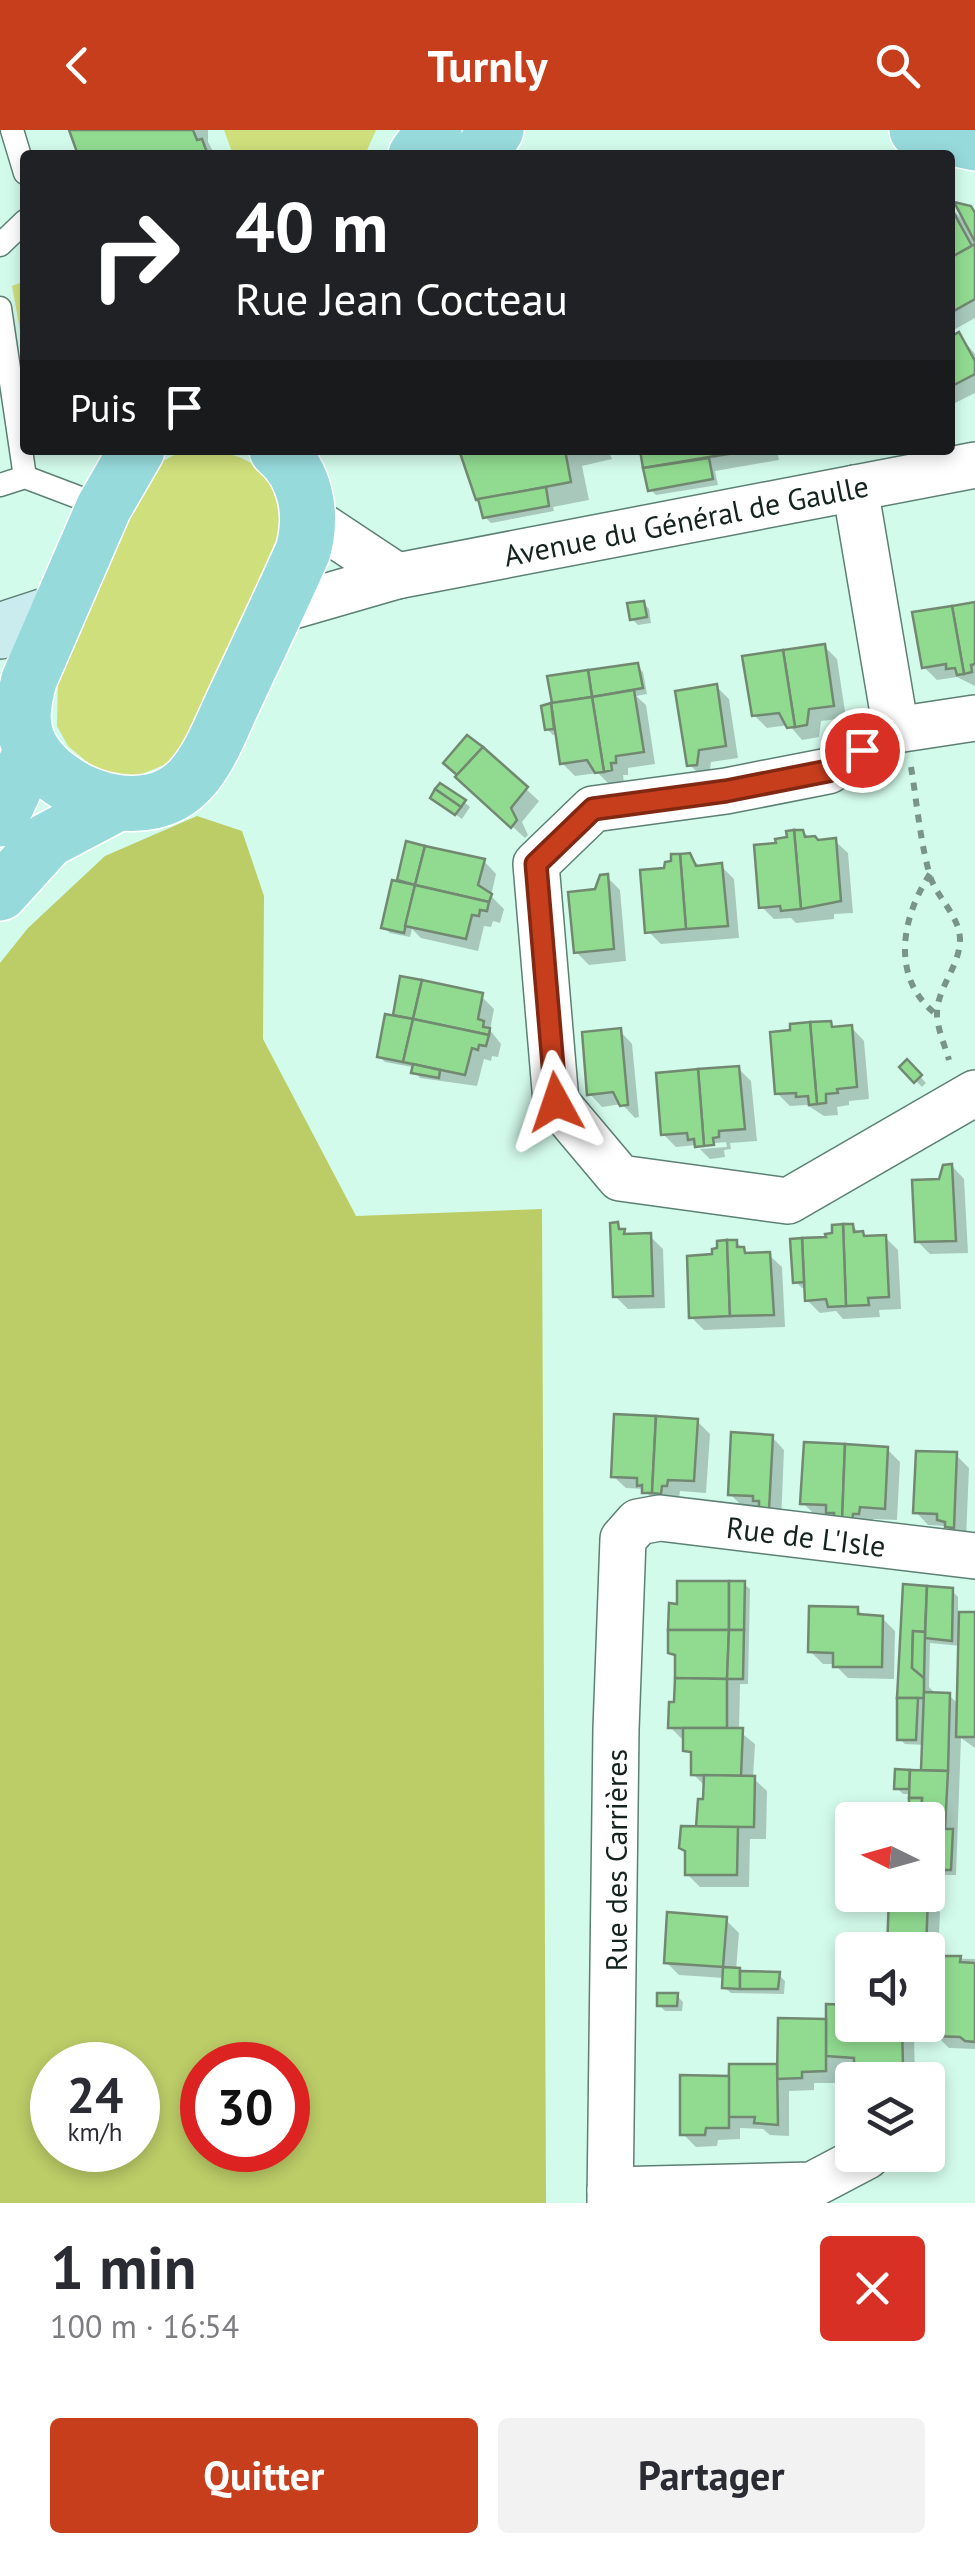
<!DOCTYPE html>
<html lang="fr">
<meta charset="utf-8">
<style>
:root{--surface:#fff;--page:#f2f2f3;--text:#2b2b33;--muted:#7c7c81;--accent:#c73e1d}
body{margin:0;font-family:"PT Sans",sans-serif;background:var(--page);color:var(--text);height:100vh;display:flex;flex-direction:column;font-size:38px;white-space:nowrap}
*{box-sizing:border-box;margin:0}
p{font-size:32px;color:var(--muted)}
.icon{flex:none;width:55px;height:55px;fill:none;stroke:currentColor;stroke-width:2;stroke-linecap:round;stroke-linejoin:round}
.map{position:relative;height:2073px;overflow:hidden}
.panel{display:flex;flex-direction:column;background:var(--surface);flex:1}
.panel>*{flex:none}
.banner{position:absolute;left:20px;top:20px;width:935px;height:305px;border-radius:10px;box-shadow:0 5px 15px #0003;background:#202124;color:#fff;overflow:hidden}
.needle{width:65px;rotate:275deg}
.tools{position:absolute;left:835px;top:1672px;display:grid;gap:20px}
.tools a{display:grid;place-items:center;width:110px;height:110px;border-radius:10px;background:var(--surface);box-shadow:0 5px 15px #0003;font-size:50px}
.speed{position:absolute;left:30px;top:1912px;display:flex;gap:20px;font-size:50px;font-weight:700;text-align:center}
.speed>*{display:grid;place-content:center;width:130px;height:130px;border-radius:50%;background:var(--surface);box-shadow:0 5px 15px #0003;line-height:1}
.speed small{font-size:25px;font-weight:400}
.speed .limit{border:15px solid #d22;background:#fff;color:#111}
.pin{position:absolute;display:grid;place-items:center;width:85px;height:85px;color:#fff;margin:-42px;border:5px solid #fff;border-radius:50%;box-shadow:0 2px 10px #0007}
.me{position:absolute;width:110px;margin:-55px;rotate:355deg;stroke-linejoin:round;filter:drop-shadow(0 0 8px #0008)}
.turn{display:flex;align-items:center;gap:35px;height:210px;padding:0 50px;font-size:45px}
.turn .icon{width:130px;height:130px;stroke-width:2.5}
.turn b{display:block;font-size:70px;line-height:85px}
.then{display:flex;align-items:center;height:95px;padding:0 50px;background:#0003;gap:20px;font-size:38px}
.round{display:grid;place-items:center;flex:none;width:105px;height:105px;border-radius:10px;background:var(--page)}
.headline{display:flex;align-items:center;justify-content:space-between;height:170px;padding:0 50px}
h1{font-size:60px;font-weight:700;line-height:75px}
.action{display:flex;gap:20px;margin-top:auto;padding:20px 50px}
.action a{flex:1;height:115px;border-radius:10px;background:var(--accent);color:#fff;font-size:40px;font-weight:700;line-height:115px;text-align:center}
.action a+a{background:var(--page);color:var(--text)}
header{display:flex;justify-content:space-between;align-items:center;height:130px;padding:0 50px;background:var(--accent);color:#fff;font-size:45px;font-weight:700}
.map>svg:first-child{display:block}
</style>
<header><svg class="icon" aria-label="back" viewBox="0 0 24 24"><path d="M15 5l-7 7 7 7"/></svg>Turnly<svg class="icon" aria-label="search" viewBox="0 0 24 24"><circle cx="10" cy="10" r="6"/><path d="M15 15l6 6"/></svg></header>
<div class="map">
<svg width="975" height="2073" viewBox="0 0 975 2073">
<rect width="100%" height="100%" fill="#d3fbec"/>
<g fill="#cfdf7b">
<polygon points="224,0 376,0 365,25 233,25"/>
<polygon points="25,151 25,228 12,156"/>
<path d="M 184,320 C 247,320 276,334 281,401 L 181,621 L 164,635 L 127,650 L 98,641 L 68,616 L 57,596 L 58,548 L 148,348 L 163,331 Z"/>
</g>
<path fill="#bccc67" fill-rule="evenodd" d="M 197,686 L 242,701 L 264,766 L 263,909 L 356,1086 L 542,1079 L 546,2073 L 0,2073 L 0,833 L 28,798 L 105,726 ZM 52,1935 L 138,1935 L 138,2020 L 52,2020 ZM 202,1935 L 288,1935 L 288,2020 L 202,2020 Z"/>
<g fill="#0003" fill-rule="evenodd">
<polygon points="72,0 208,0 208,12 215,25 80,25"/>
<polygon points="950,77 967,94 975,83 975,188 950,202"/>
<polygon points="959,205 975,224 975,263 953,274 950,271 950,209"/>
<polygon points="461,320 608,320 612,329 582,336 589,370 553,377 554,381 491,393 485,387"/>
<polygon points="642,320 777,320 779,330 715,341 718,355 656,365 650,359"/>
<polygon points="643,473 649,479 651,493 638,495 632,489"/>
<polygon points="975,474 975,556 957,547 937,550 924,537"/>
<polygon points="824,516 837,529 846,588 821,591 819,607 802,610 789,595 767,598 754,585"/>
<polygon points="637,536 643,542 647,564 636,566 646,575 655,634 628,638 628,645 623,645 624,653 610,655 598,643 575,646 562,633 558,604 553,605 547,599 550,576 555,581"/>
<polygon points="716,556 729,569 738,628 711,632 709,647 702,647 689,634"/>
<polygon points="526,659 539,671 522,692 528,705 525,708 472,660"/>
<polygon points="464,672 470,677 462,689 439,673"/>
<polygon points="802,702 819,713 835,711 848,723 853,783 834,784 834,789 796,793 791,788 774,789 761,776 778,715"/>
<polygon points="408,714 484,731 496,744 491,766 504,779 500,793 493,791 491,797 484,796 478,821 421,808 412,799 410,807 390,803 384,797"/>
<polygon points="689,725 701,738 721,736 734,749 739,808 661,814 648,801 666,740"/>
<polygon points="607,747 620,760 626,831 589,835 576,822 597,761"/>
<polygon points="402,849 481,866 494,879 490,900 501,914 498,927 492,926 491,931 484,929 477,956 420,948 412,937 385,932 379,926 395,888"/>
<polygon points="830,893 836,899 852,898 864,911 869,969 849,971 849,975 837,977 838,985 824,986 807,975 790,976 777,963"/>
<polygon points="620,901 632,914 639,987 635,988 622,974 602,977 590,964"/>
<polygon points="907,932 926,953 922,957 902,937"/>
<polygon points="738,938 751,951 757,1011 730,1013 731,1019 724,1020 725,1027 710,1029 700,1019 727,1017 726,1012 676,1017 663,1004"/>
<polygon points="952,1036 964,1049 968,1123 930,1124 917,1111 941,1051"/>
<polygon points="617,1095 629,1107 650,1106 663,1119 665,1178 628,1179 615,1166"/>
<polygon points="852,1096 866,1108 885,1107 898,1120 901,1179 879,1180 880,1187 843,1189 836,1181 820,1183 807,1170 807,1157 802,1158 796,1152 800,1111 804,1115 829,1110"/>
<polygon points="736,1112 750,1125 769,1125 782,1137 785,1197 704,1200 691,1187 715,1126"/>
<polygon points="697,1291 710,1304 706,1363 680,1361 679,1368 657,1375 644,1359 626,1358 613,1346"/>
<polygon points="772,1307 784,1320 781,1392 743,1377 730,1364"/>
<polygon points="887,1319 900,1332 897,1390 873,1389 872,1396 816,1386 803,1373"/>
<polygon points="956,1325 969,1338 966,1409 960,1409 946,1396 928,1395 916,1382"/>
<polygon points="744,1454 750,1459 748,1554 740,1554 739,1601 755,1614 753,1648 767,1661 766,1709 750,1709 749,1757 700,1757 687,1744 705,1671 706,1657 693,1644 694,1628 686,1620 683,1610 670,1597 677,1574 678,1529 670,1522"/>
<path d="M 905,1456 L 952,1461 L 958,1467 L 958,1484 L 975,1485 L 975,1618 L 961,1608 L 956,1745 L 928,1745 L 928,1690 L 911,1690 L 912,1664 L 903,1664 L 897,1658 L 898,1642 L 924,1643 L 925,1615 L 905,1614 L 899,1608 ZM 930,1513 L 961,1516 L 959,1575 L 949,1565 L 937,1565 L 929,1557 Z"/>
<polygon points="857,1479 865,1487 882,1488 895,1501 894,1549 848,1548 834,1534 823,1534 810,1521"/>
<polygon points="898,1765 925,1765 925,1769 940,1782 938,1828 975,1829 975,1919 949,1918 936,1905 938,1851 928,1850 928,1820 889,1820 901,1768"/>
<polygon points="726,1790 739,1803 736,1841 779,1845 785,1851 784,1864 731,1863 725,1858 725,1848 679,1845 666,1832"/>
<polygon points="677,1866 683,1872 682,1881 665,1881 659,1875"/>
<polygon points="828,1877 852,1877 852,1895 907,1895 907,1901 914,1908 915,1948 869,1947 862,1940 838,1938 838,1953 814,1953 814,1960 789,1961 789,2006 770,2005 763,1999 740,1998 740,2009 718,2010 717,2016 696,2017 683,2004 731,1949 732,1936 780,1936 829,1892"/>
</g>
<g fill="#91db90" stroke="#728971" stroke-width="2.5">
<polygon points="69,0 193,0 197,10 202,9 208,25 78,25"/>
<polygon points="954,72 971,76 975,83 975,112"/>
<polygon points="950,76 972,116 950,128"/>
<polygon points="975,114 975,169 950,183 950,128"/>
<polygon points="959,202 975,231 975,244 950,257 950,207"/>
<polygon points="459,320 565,320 571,352 476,370"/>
<polygon points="640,320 713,320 715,326 643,338"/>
<polygon points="713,320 754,320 715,326"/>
<polygon points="709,328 713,349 648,361 643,338"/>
<polygon points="546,357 549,376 483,388 478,369"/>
<polygon points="644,471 647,487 630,490 627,473"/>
<polygon points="975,472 975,534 971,535 972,542 964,544 952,476"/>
<polygon points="952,476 964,544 957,545 955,538 946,539 946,534 922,538 912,482"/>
<polygon points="825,514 834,576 809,579 807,595 795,597 783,520"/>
<polygon points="783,520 795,597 787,598 779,583 752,586 742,526"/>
<polygon points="638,533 643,558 592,567 588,540"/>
<polygon points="588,540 592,567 552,573 547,546"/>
<polygon points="717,554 726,616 699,620 697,635 687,636 675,561"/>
<polygon points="634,560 644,622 616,626 616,633 611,633 612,640 604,642 592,567"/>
<polygon points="592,567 604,642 595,643 587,630 560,634 551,573"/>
<polygon points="551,573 554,599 545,600 541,576"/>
<polygon points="467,605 483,617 457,645 443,633"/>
<polygon points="483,617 528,657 511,678 517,690 511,698 455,647"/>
<polygon points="440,653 466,670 461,677 435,659"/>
<polygon points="435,659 461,677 455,685 430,668"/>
<polygon points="794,700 803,700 805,707 815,706 818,710 836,708 841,771 801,779"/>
<polygon points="794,700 801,779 781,781 780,776 759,778 754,715 776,713 775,709 787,707 786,701"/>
<polygon points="406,711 425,716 415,755 397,750"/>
<polygon points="425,716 485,729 478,755 492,764 489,772 415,755"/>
<polygon points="690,723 696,736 722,733 728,796 686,799 680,724"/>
<polygon points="671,724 680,724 686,799 645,803 640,740 664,738 665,732 671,731"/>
<polygon points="608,744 614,819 574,823 568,762 595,759 600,745"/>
<polygon points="392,750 415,755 404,803 381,798"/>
<polygon points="415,755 489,772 487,781 480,780 479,786 472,785 466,809 405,796"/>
<polygon points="400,846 422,850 413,889 393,885"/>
<polygon points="422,850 483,863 478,889 484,891 483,897 490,898 489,905 413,889"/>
<polygon points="385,884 413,889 403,932 377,927"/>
<polygon points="413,889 489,905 486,916 479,915 478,920 472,918 465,945 403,932"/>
<polygon points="831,891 832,897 852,895 857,957 837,959 838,963 826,964 826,973 817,974 810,892"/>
<polygon points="810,892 817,974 809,975 808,966 796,967 796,963 775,964 770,902 790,900 790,894"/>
<polygon points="621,898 628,975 620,976 613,962 587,965 582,902"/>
<polygon points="907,929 922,945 914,953 899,937"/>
<polygon points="413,934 440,940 439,948 411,943"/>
<polygon points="739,936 745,999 719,1001 719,1007 713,1008 714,1015 704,1016 698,939"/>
<polygon points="698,939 704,1016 695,1017 694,1009 688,1010 687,1003 661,1005 656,943"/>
<polygon points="952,1034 956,1111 915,1112 912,1050 939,1049 943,1035"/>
<polygon points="618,1092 619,1099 625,1099 624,1104 651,1103 653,1166 613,1167 610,1093"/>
<polygon points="843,1094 853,1094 854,1102 863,1101 864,1106 886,1105 889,1167 868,1168 869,1175 846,1176"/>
<polygon points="843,1094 846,1176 828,1177 826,1169 805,1171 802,1108 826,1107 825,1104 832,1103 832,1095"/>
<polygon points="802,1108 804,1152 793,1153 790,1109"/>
<polygon points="727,1110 730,1186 689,1188 687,1126 712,1124 712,1119 717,1118 717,1111"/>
<polygon points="727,1110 737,1110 737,1117 744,1117 745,1123 770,1122 774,1185 730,1186"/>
<polygon points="614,1284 656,1286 652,1363 642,1363 642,1355 637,1356 637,1348 611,1347"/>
<polygon points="656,1286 698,1289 694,1351 668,1350 667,1356 662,1356 661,1364 652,1363"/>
<polygon points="731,1302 773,1305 769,1380 759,1379 759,1371 753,1371 753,1366 728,1365"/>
<polygon points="804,1312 845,1314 842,1392 834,1391 834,1383 826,1383 826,1375 800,1374"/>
<polygon points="845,1314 888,1317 885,1379 860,1377 859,1384 853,1384 852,1392 842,1392"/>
<polygon points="916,1321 957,1322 954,1398 945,1397 945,1392 937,1390 937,1384 913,1383"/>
<polygon points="677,1451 729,1451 729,1500 668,1500 669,1473 677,1474"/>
<polygon points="729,1451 745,1451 744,1500 729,1500"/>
<polygon points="903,1454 927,1456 925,1502 913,1501 912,1538 924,1548 924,1568 897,1568"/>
<polygon points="927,1456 953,1458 952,1511 925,1508"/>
<polygon points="809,1476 858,1477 858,1484 883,1486 882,1537 833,1537 833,1523 808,1522"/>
<polygon points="959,1482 975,1482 975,1607 956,1607"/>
<polygon points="668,1500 729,1500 727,1549 675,1548 675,1525 668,1523"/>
<polygon points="729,1500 744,1500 743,1549 727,1549"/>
<polygon points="913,1501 925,1502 924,1548 912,1538"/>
<polygon points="675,1548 727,1549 727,1598 668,1598 669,1572 674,1572"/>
<polygon points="924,1562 950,1563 948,1641 921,1640"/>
<polygon points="897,1568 918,1568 916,1610 897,1610"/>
<polygon points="683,1598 743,1598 741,1646 691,1645 691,1622 683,1621"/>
<polygon points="895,1639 910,1640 909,1659 894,1659"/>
<polygon points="910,1640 948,1641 945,1699 928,1699 928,1690 908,1690 909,1682 921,1682 922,1668 909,1668"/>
<polygon points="704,1645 755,1646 754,1697 696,1697 698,1669 703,1669"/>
<polygon points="909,1668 922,1668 921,1682 909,1682"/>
<polygon points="681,1696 738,1697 737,1745 685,1745 685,1721 679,1718"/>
<polygon points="928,1699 953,1699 951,1740 928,1740"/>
<polygon points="889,1765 928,1767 926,1820 887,1820"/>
<polygon points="667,1782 727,1787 723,1837 664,1833"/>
<polygon points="936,1826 961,1826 960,1832 975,1833 975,1912 965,1911 960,1907 934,1906"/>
<polygon points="723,1837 740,1838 740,1859 722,1858"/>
<polygon points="740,1841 780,1842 778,1859 740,1859"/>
<polygon points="657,1863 678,1863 677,1876 657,1876"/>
<polygon points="826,1874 852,1875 852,1895 902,1895 903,1936 854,1935 854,1928 826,1926"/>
<polygon points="778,1888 826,1889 826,1941 802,1942 802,1948 777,1949"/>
<polygon points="729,1934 777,1934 778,1995 754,1993 755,1987 728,1987"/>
<polygon points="680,1945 729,1946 729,1998 706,1998 705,2005 680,2005"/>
</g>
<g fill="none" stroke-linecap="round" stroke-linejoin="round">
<g stroke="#5c8074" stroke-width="25">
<g id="lane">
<polyline points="12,0 25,43"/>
<polyline points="0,115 25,91"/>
<polyline points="0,178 25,347"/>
<polyline points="0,355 25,347 104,377"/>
</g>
</g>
<g stroke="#5c8074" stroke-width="48">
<g id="street">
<polyline points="855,358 896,600"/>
<polyline points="308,387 397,446"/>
<polyline points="276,481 397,446 975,335"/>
<polyline points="975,588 896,600 828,641 726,661 593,679 536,734 556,972 620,1048 788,1071 975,963"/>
<polyline points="610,2060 812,2055 867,2026"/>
<polyline points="610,2073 616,1599 623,1409 638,1392 660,1388 975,1426"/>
</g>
</g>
<g stroke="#5c8074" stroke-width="58">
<polyline id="secondary" points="0,501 58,482"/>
</g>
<g stroke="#fff" stroke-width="58">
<g id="primary">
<polyline points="917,0 975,13"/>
<polyline points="416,25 434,0"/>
<polyline points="480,25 496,0"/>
<path d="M 137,320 L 104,377 L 29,550 C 23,573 19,596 31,618 C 60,668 148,697 191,649 C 211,627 222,595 235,568 C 258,519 281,471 303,421 C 313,385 307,345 277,320"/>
<polyline points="0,689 32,620"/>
<polyline points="0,763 48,710 118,673"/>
</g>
</g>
<g stroke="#79958b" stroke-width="6" stroke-dasharray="8 8" stroke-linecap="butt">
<path d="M 911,637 C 917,673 920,711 930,746 C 937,768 959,785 960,809 C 960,837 937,857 937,884 C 937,898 945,916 949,930"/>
<path d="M 930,744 C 901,788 890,849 937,885"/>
</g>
<use href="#lane" stroke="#fff" stroke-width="22"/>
<use href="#street" stroke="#fff" stroke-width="45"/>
<use href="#secondary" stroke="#cbecee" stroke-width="55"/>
<use href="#primary" stroke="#97dadc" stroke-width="55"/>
</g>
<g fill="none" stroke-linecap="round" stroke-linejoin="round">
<g stroke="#812813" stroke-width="25">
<polyline id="route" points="556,972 536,734 593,679 726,661 828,641 862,620"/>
</g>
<use href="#route" stroke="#c73e1d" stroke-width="18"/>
</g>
<g text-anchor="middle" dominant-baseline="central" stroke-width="9" stroke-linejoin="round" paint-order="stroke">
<g font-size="30" fill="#14231e" stroke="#fff">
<text transform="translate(686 390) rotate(-11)">Avenue du Général de Gaulle</text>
<text transform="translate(806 1406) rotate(7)">Rue de L'Isle</text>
<text transform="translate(615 1730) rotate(-90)">Rue des Carrières</text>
</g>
</g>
</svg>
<div class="tools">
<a><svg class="needle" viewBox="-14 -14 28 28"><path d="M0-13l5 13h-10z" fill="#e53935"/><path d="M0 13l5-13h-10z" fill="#7c7c81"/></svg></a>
<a><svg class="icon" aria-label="sound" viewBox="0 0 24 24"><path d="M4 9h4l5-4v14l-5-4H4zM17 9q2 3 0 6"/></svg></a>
<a><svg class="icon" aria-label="layers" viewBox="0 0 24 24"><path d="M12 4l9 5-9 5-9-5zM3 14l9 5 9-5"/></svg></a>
</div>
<div class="speed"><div>24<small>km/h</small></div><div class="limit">30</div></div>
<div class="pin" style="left:862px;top:620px;background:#d93025"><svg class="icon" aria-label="arrive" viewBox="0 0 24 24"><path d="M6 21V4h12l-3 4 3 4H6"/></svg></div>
<svg class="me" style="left:556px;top:972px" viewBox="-20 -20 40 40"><path d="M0-17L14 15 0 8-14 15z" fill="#c73e1d" stroke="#fff" stroke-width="4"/></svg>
<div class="banner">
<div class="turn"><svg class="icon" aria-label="right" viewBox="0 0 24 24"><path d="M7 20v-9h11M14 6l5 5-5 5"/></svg><div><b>40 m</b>Rue Jean Cocteau</div></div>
<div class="then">Puis<svg class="icon" aria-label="arrive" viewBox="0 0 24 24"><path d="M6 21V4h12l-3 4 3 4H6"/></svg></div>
</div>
</div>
<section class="panel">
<div class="headline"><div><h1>1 min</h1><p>100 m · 16:54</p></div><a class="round" style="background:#d93025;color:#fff"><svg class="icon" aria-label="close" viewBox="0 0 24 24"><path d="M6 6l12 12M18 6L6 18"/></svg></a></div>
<div class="action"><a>Quitter</a><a>Partager</a></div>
</section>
